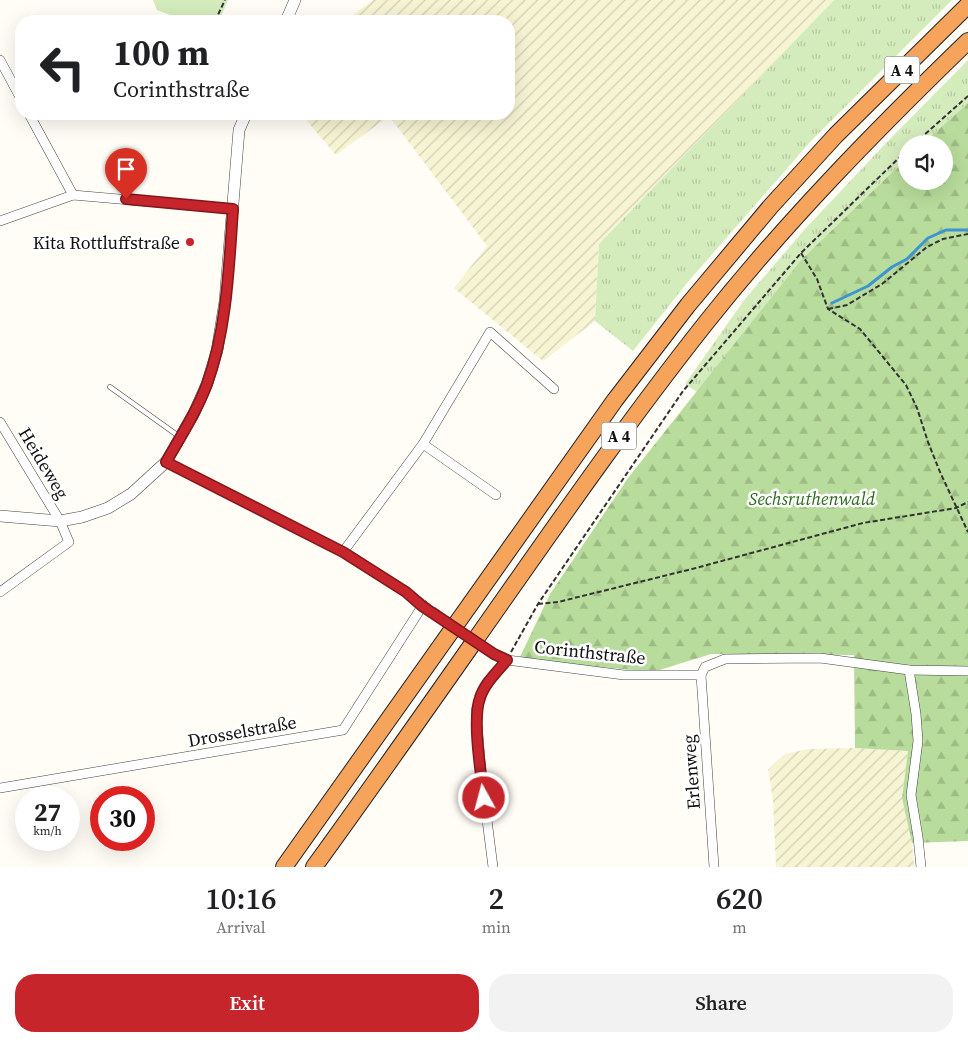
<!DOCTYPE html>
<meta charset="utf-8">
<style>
:root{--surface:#fff;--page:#f2f2f2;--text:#202124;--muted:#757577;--accent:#c5252b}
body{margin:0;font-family:"Source Serif 4",serif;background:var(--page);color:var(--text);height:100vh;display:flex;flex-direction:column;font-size:19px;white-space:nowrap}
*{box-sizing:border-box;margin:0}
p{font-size:16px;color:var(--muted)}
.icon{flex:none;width:28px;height:28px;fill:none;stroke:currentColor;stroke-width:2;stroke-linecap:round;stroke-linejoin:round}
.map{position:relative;height:867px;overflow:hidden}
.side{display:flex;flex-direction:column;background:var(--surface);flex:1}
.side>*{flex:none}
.banner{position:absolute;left:15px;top:15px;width:500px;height:105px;border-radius:20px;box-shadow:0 5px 20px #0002;background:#fff;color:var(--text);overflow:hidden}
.buttons{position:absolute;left:898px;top:135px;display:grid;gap:10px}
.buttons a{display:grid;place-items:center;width:55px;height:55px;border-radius:50%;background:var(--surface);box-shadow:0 5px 20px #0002;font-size:25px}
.speed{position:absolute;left:15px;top:786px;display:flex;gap:10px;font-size:25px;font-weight:700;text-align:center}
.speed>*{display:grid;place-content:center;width:65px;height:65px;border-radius:50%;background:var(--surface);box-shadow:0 5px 20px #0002;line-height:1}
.speed small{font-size:12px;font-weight:400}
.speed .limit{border:8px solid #d22;background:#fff;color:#111}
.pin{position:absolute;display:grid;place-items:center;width:42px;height:42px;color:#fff;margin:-51px -21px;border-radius:50% 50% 50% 0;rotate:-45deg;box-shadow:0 0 5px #0007}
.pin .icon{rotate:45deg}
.me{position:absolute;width:55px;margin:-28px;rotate:353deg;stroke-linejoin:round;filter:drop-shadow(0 0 4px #0008)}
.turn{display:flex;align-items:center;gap:18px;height:105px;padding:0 15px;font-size:22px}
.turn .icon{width:65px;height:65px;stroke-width:2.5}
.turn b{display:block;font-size:35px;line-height:42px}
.eta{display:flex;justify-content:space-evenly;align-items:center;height:85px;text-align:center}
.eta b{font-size:30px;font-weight:600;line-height:35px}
.primary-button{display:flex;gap:10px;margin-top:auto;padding:10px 15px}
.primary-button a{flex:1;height:58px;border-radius:20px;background:var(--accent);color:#fff;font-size:20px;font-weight:600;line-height:58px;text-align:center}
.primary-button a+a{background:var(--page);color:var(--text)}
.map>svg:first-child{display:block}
</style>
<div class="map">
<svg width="968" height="867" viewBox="0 0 968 867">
<defs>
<pattern id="farmland-furrows" width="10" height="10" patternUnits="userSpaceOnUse" patternTransform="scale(1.25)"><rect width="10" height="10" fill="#f6f4d3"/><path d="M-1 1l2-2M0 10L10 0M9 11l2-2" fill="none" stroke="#d2d0b4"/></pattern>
<pattern id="grass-tufts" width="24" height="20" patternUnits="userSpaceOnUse" patternTransform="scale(1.25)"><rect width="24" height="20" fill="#d4ebbc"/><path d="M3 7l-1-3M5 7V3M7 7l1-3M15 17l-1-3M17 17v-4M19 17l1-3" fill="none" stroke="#b5c8a1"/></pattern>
<pattern id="forest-firs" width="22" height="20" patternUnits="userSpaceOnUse" patternTransform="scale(1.25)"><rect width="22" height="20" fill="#b8dc9b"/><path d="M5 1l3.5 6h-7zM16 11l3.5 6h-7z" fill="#9dbc84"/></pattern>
</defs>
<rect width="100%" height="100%" fill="#fffdf5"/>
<g fill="url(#farmland-furrows)">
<polygon points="373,0 834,0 599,244 595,321 543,361 454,288 487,246 389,116 336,155 301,114 509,114 509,21 345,21"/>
<polygon points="855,748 908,751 902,798 912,843 914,867 776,867 773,800 768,770 785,754 808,749"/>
</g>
<g fill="url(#grass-tufts)">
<polygon points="834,0 952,0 811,141 687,283 633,351 595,321 599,244"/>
<polygon points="968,60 968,103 922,144 906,144 906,159 801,260 697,392 685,384 745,299 805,229 887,142"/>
</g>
<polygon fill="url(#forest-firs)" points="968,103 968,841 912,843 902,798 908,751 855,748 854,655 711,654 653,672 519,659 550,594 628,478 801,260 906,159 906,181 944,181 944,144 922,144"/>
<polygon fill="#d4ebbc" points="153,0 228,0 219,21 186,21 157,10"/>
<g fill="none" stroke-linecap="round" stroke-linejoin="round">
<polyline stroke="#3e94d0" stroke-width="3" points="832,303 868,286 892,267 907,259 928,238 946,230 968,230"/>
<g stroke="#444" stroke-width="5.5">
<polyline id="service" points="110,387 180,437"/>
</g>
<g stroke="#444" stroke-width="10">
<g id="minor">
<polyline points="0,60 21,99"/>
<polyline points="29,114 73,195"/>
<polyline points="0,221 73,195 233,209"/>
<polyline points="0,422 60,521 69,542 0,592"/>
<polyline points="423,444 496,495"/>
<polyline points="166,462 343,552 406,592 427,608"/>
<polyline points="343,552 423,444 490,332 554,389"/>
<polyline points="494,654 507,660 624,675 701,675 705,667 725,659 820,658 909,670 968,671"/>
<polyline points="909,670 916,714 918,741 911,795 918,837 921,867"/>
<polyline points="701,675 714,867"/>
<polyline points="0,788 343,730 423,605"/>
<polyline points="493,867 482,781 476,711 480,696 488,683 507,660"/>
</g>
</g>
<g stroke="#444" stroke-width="12">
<g id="tertiary">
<polyline points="286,21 295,0"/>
<polyline points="0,516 60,521 82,517 108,508 131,494 166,462 194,413 207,384 217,351 225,301 239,130 246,114"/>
</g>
</g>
<g stroke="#222" stroke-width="18">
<g id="motorway">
<polyline points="284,867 615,400 688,305 771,206 836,135 968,5"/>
<path d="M 314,867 C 367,794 419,720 471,646 C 547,538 622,429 705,324 C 785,223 875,131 968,41"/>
</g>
</g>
<g stroke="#333" stroke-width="2" stroke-dasharray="5 2.5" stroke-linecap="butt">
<polyline points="215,21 225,0"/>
<polyline points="914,144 968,96"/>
<polyline points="801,253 817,279 828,309 860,329 906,385 917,408 928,442 940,472 968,532"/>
<polyline points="828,309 847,305 882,284 927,247 943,239 968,234"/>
<polyline points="538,604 558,602 692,569 863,523 956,508 968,502"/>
<polyline points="511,652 538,604 683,391 801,253 906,151"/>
</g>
<use href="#service" stroke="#fff" stroke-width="4.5"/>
<use href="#minor" stroke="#fff" stroke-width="9"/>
<use href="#tertiary" stroke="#fff" stroke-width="11"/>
<use href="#motorway" stroke="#f6a45c" stroke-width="16"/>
<g stroke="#444" stroke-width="10" stroke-linecap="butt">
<polyline id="minor-bridge" points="432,611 494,654"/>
</g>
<use href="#minor-bridge" stroke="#fff" stroke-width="9"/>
</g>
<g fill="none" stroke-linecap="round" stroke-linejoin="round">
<g stroke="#80181c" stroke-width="12">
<path id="route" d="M 126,199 L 233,209 C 229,266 227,329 207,384 C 197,411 181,436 166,462 L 343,552 L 406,592 L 422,606 L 494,654 L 507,660 C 497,672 484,684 480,698 C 472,719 481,774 484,798"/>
</g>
<use href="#route" stroke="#c5252b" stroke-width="9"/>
</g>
<circle fill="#c5252b" stroke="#fff" stroke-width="2" cx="190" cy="242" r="5"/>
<g text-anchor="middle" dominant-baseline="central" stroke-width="5" stroke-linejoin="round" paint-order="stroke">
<g fill="#fff" stroke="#585858" stroke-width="1">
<rect x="884.5" y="56.5" width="35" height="27" rx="4"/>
<rect x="601.5" y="422.5" width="35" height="27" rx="4"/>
</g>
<g font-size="16" font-weight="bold" fill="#111">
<text x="902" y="70">A 4</text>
<text x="619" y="436">A 4</text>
</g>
<g font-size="18" fill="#111" stroke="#fff" text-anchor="end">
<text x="180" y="242">Kita Rottluffstraße</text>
</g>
<g font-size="18" fill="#111" stroke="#fff">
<text transform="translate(44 463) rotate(59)">Heideweg</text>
<text transform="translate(590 652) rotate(6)">Corinthstraße</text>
<text transform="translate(242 731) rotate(-10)">Drosselstraße</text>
<text transform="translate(691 772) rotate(-94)">Erlenweg</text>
</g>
<g font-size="18" font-style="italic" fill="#2e6b1e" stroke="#fff">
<text x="812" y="498">Sechsruthenwald</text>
</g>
</g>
</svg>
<div class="buttons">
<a><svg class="icon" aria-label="sound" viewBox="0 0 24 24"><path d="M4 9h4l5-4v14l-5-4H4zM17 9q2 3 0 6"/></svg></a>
</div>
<div class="speed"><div>27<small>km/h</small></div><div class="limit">30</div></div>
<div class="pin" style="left:126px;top:199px;background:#d93025"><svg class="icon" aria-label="arrive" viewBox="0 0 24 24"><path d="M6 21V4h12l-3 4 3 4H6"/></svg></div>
<svg class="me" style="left:484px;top:798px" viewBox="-20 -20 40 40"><circle r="17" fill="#c5252b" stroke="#fff" stroke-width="3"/><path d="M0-11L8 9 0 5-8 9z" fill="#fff"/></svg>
<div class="banner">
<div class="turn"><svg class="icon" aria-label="left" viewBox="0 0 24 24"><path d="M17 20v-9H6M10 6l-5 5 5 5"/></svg><div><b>100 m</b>Corinthstraße</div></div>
</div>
</div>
<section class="side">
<div class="eta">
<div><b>10:16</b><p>Arrival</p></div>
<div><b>2</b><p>min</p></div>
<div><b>620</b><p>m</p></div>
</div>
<div class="primary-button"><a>Exit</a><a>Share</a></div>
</section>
